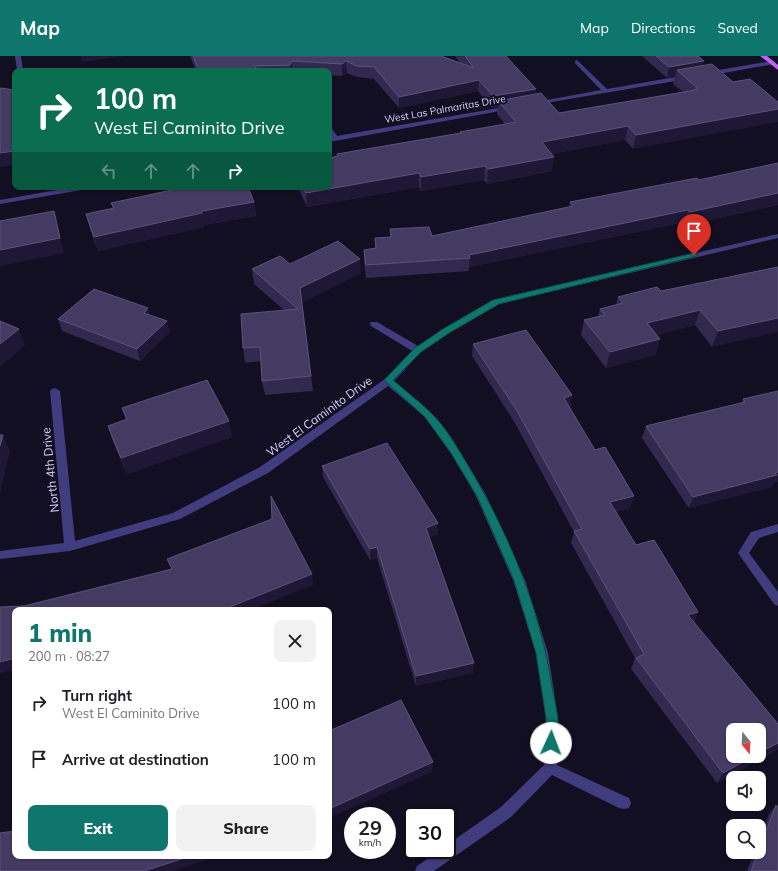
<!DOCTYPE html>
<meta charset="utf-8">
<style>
:root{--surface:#fff;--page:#f2f2f2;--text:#202124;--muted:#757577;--accent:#0f766e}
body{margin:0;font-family:Mulish,sans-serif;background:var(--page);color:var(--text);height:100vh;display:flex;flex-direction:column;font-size:15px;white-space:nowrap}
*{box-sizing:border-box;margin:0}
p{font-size:13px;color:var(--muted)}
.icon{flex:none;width:22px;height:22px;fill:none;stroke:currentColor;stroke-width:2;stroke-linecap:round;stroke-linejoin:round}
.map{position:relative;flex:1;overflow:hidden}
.drawer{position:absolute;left:12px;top:551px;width:320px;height:252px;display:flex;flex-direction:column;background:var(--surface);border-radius:8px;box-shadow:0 1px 3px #0004}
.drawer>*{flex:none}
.hud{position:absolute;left:12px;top:12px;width:320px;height:122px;border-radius:8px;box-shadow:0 1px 3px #0004;background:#0b6e4f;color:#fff;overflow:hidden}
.needle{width:26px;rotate:162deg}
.tools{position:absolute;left:726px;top:667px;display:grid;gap:8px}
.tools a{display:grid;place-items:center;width:40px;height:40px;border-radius:8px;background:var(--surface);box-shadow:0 1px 3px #0004;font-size:20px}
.speed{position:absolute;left:344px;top:751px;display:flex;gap:8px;font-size:20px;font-weight:700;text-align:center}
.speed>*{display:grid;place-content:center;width:52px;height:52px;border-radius:50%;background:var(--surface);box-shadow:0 1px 3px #0004;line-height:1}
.speed small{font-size:10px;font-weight:400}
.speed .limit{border:2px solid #111;border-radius:6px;background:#fff;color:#111}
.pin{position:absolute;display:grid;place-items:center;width:34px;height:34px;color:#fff;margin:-41px -17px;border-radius:50% 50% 50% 0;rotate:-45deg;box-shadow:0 0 4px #0007}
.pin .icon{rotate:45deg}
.me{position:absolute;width:44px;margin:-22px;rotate:2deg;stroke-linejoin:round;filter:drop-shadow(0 0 3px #0008)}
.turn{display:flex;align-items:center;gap:14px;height:84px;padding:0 16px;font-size:18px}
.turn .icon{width:52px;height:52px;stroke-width:2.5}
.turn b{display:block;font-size:28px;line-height:34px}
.lanes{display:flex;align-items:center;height:38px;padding:0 16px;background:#0003;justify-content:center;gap:20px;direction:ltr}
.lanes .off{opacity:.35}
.round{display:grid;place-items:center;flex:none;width:42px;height:42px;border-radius:8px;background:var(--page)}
.headline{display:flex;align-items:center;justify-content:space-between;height:68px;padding:0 16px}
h1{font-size:24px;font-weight:800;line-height:30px;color:var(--accent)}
.cta{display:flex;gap:8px;margin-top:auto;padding:8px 16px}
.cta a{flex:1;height:46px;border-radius:8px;background:var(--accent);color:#fff;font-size:16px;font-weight:800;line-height:46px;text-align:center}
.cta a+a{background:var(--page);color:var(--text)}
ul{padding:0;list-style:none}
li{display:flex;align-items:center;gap:12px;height:56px;padding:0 16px}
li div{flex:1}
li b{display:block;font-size:15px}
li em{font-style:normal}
header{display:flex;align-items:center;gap:24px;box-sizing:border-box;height:56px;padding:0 20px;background:var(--accent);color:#fff}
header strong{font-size:19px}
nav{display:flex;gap:22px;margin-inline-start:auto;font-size:14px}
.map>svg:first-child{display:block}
</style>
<header>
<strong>Map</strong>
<nav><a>Map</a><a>Directions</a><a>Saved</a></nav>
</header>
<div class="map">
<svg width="778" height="815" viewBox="0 0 778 815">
<rect width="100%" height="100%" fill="#130f22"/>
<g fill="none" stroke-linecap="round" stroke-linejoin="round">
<g fill="#413c7e" fill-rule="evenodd">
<polygon points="15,0 21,0 23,15 17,14"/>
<polygon points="577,4 607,33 687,19 690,21 687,23 534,49 534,47 536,46 601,34 575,7 575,5"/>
<polygon points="772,5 775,7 774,8 707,20 704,18 707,16"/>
<polygon points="510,50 513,52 512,53 329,86 329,82 331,82 329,70 331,71 337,80"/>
<polygon points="74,131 91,131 87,133 0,148 0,144"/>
<polygon points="778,178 778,182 499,248 449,277 421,296 394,325 431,357 457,391 486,439 525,524 548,597 558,662 557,709 629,742 631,747 629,752 624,753 619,752 552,719 511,761 434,815 415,815 417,810 440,794 447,794 447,789 501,751 544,709 546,662 536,597 513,524 476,440 451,397 425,361 388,330 268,417 180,463 70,495 0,503 0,495 64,487 50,335 52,333 55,332 60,335 75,485 173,457 260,411 385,323 412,295 371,270 370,268 371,266 377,266 418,290 443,273 493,244"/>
<polygon points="778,468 778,476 759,482 749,497 778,536 778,550 774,548 738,497 751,476"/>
</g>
<polygon fill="#c35ef7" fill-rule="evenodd" points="760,0 767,0 778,9 778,14"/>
</g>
<g fill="#32294f">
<polygon points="190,0 441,0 460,7 455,0 506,0 536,33 535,38 559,57 683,36 673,28 675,21 667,22 642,0 698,0 703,10 733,26 633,93 625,84 551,98 552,115 487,128 484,124 421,135 419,131 307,151 298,131 329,131 337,101 337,98 460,77 460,76 505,68 497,58 498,51 492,52 478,35 399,52 374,23 357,21 347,17 342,20 329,19 329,15 196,15"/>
<polygon points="778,107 778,149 687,169 685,166 469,211 469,215 366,222 364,207 364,194 375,192 375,182 390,181 390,173 432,180 569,151 570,146 699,124"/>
<polygon points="254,146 256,160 204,169 204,171 98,195 90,173 86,158 113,153 111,147"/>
<polygon points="290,208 361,217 302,246 313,335 265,339 262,325 261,305 245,307 243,292 284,254 254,228 252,213"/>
<polygon points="778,211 712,291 695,269 657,279 660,283 655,299 606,312 581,279 584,264 598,260 600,253 616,249 618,241 661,235"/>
<polygon points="148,252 149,259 167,265 169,277 140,305 62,275 58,263"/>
<polygon points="473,288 572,339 570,352 595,394 634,440 630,452 615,456 636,489 698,556 694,566 778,668 778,693 717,727 631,613 635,602 571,487 574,476 515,367 472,300"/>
<polygon points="778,335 773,427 772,431 689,452 642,382 646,370 742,347 743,343"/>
<polygon points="122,352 232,381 127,418 113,386 108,370 126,364"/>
<polygon points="322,410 438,478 429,481 473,617 416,630 377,502 370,504 323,421"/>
<polygon points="776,749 778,815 747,815 754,796 759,796 759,784 769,758"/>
</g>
<g fill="#1e1735">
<polygon points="81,0 125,0 82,6"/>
<polygon points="292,5 292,15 291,15 290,9"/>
<polygon points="346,5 347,17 342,20 342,8"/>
<polygon points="704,5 701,16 677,14 675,21 667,22 669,11"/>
<polygon points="479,24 478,35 399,52 399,41"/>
<polygon points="536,33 534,45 498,45 498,51 492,52 493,40"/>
<polygon points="778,53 778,66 633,93 636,79"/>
<polygon points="628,70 625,84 540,100 542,86"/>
<polygon points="15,95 15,109 0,111 0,97"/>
<polygon points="554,101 552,115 487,128 488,113"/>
<polygon points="485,110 484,124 421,135 421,121"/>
<polygon points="419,117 419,131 307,151 306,137"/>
<polygon points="778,137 778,149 687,169 690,156"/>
<polygon points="254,146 256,160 204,169 204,171 98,195 94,181 202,155"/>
<polygon points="688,154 685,166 469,211 470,202 469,199"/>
<polygon points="54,155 58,169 64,197 0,210 0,194"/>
<polygon points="360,203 361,217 302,247 300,232"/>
<polygon points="148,252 151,264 144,257"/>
<polygon points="700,254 695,269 643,283 647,267"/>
<polygon points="778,262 778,276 712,291 718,275"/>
<polygon points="167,265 169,277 140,305 137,293"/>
<polygon points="19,273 25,289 0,311 0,288"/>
<polygon points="660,283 655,299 606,312 610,296"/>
<polygon points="572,339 570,352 564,342"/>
<polygon points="229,365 232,381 127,418 121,402"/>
<polygon points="3,379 10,395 0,438 0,390"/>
<polygon points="778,416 778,426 773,427 772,431 689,452 693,441"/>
<polygon points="634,440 630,452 606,458 610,446"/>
<polygon points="438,467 438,478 425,483 426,472"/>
<polygon points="377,491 377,502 370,504 370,493"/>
<polygon points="312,518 313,529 251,554 222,554"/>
<polygon points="698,556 693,567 688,559"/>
<polygon points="15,602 15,614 0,617 0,606"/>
<polygon points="474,607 473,617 416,630 416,620"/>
<polygon points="778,687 778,693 717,727 723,717 754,700 759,700 759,697"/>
<polygon points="433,706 432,716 329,762 329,753"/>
<polygon points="191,800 219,800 173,815 144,815"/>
</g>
<g fill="#433b62" stroke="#5b537a">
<polygon points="193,0 441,0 474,12 465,0 506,0 536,33 493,40 479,24 399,41 374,11 357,10 346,5 342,8 292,5 290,9 256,10 254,15 199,15"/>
<polygon points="656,0 698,0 704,5 669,11"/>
<polygon points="712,8 733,26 750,23 778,46 778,53 636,79 628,70 542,86 554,101 488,113 485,110 421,121 419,117 306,137 303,131 329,131 329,102 338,100 337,98 461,77 460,76 516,66 498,45 541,37 559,57 690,35 698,33 677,14"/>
<polygon points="0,32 15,34 15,95 0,97"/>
<polygon points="778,107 778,137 690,156 688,154 469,199 470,202 366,209 364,194 376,192 375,182 391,181 390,173 429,171 432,180 573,150 570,146 697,122 699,124"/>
<polygon points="186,131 248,131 254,146 202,155 202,157 94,181 86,158 114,152 111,147"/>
<polygon points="54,155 60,182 0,194 0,165"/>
<polygon points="338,185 360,203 300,232 311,320 262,325 260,291 243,292 241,258 298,253 252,213 280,200 290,208"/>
<polygon points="778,211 778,262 718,275 700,254 647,267 660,283 610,296 584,264 605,259 600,253 623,247 618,241 657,231 661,235"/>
<polygon points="94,233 148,252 144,257 167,265 137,293 58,263"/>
<polygon points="0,265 19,273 0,288"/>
<polygon points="526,274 572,339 564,342 595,394 605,391 634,440 610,446 636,489 654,484 698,556 688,559 778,668 778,687 759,697 759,674 733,674 733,700 754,700 723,717 636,602 644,598 574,475 582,473 517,355 473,288"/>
<polygon points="207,324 229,365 121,402 108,370 127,363 122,352"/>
<polygon points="778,335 778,416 775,417 777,419 693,441 646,370 745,346 743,343"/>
<polygon points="0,379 3,379 0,390"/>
<polygon points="387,387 438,467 426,472 474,607 416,620 377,491 370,493 322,410"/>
<polygon points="271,440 312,518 222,554 15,554 15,602 0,606 0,551 24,550 172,513 167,503 272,463"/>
<polygon points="401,644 433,706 329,753 329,675"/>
<polygon points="776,749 778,751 778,815 751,815 758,796 759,796 759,794"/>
<polygon points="15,775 15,800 191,800 144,815 0,815 0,777"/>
</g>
<path fill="#0f766e" stroke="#0a4d48" d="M 694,197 L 698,199 L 697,200 L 499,248 L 449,277 L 421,296 L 393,324 C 405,335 419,345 430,356 C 445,370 457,391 467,408 C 508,476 540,552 552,631 C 555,649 563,674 555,691 L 551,692 L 547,691 L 545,687 L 546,662 L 536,597 L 514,524 L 477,440 L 451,397 L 425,361 L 384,324 L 415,292 L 443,273 L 493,244 Z"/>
<g text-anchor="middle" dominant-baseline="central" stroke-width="4" stroke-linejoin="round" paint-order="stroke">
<g font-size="10" fill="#d8d2fd" stroke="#130f22">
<text transform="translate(445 53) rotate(-10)">West Las Palmaritas Drive</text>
</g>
<g font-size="12" fill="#d8d2fd" stroke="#130f22">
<text transform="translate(319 360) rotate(-36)">West El Caminito Drive</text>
<text transform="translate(50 414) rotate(-96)">North 4th Drive</text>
</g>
</g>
</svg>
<div class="tools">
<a><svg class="needle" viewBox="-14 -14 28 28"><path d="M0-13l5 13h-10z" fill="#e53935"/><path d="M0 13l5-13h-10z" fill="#757577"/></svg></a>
<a><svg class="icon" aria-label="sound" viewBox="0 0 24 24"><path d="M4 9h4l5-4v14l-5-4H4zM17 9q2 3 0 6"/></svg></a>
<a><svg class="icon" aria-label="search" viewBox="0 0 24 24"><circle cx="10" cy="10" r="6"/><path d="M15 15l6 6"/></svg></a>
</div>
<div class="speed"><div>29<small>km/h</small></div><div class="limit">30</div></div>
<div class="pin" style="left:694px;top:199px;background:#d93025"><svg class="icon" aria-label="arrive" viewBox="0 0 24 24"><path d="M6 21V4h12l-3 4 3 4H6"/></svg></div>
<svg class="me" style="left:551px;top:687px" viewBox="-20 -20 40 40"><circle r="19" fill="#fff"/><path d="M0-13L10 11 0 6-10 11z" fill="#0f766e"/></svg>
<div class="hud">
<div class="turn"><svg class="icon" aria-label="right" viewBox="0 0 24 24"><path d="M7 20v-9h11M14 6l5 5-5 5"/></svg><div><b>100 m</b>West El Caminito Drive</div></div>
<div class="lanes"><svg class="icon off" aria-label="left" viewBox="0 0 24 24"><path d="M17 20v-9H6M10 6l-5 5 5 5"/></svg><svg class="icon off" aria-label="ahead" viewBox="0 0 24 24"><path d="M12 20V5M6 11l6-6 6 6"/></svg><svg class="icon off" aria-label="ahead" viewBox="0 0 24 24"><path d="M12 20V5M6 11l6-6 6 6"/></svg><svg class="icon" aria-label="right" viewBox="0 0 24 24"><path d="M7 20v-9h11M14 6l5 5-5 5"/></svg></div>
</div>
<section class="drawer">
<div class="headline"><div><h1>1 min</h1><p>200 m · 08:27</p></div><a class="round"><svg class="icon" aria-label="close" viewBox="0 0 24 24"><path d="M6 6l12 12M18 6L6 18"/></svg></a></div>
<ul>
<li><svg class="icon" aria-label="right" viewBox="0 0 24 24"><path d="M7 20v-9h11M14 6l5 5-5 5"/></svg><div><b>Turn right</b><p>West El Caminito Drive</p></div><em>100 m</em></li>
<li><svg class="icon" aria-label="arrive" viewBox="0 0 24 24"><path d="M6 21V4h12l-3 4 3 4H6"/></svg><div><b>Arrive at destination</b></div><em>100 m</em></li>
</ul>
<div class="cta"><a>Exit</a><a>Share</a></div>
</section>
</div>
